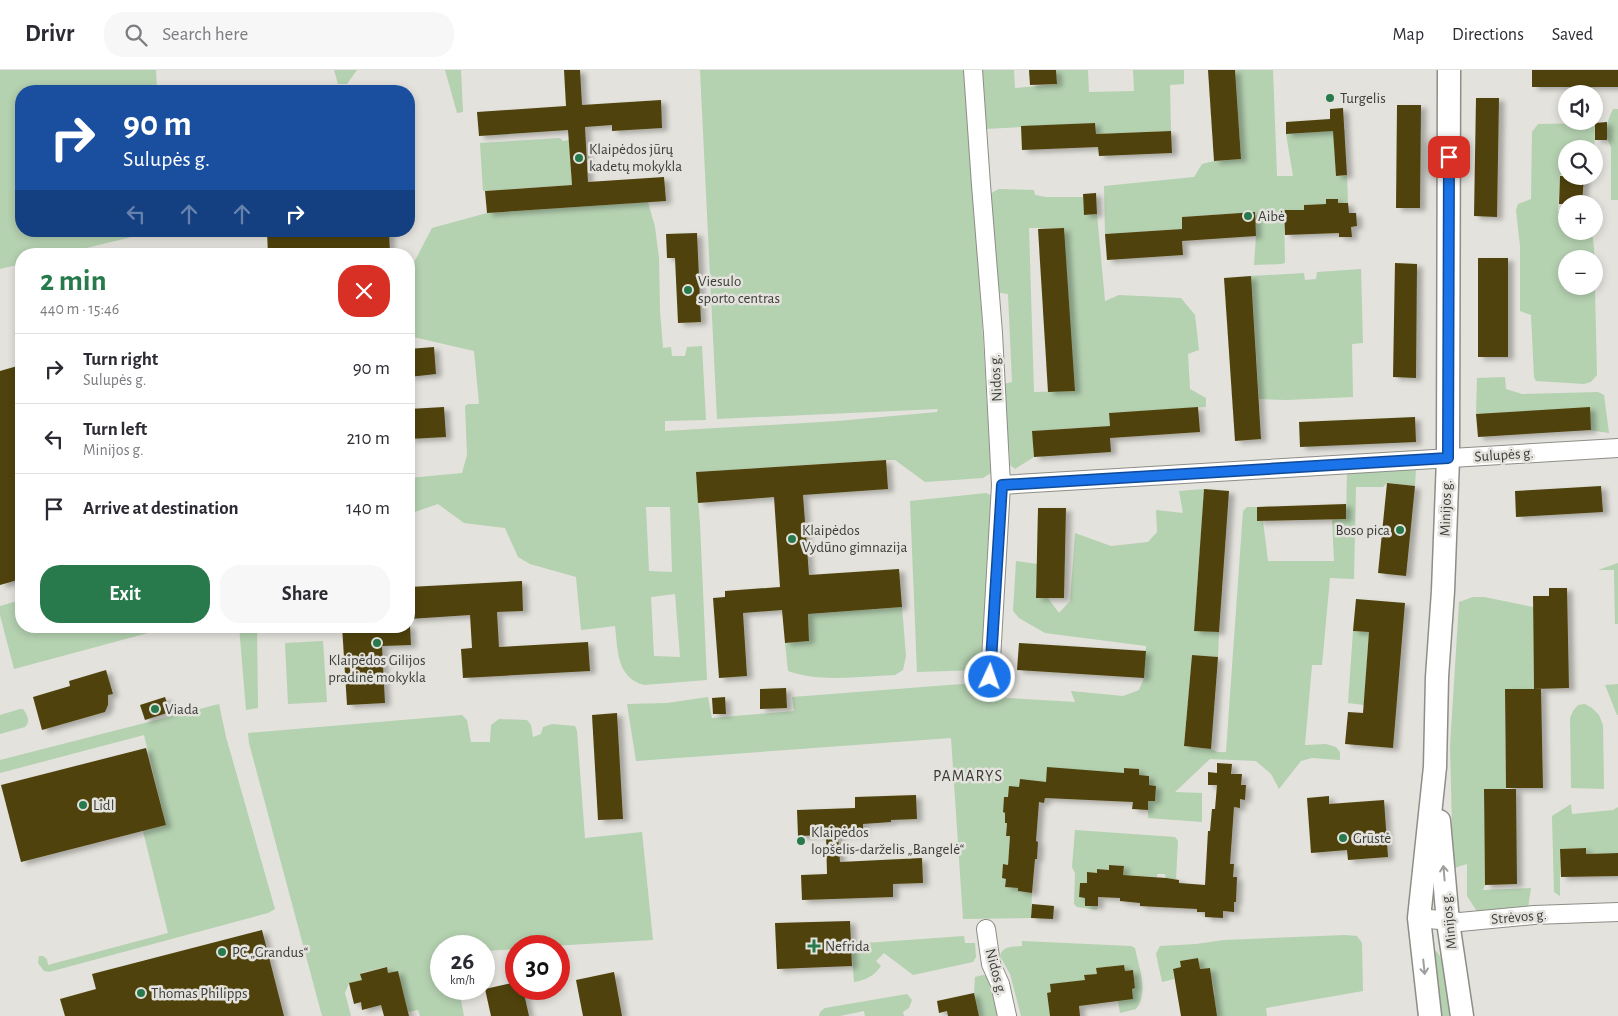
<!DOCTYPE html>
<meta charset="utf-8">
<style>
:root{--surface:#fff;--page:#f7f7f7;--text:#2b2b33;--muted:#7c7c81;--line:#e1e1e2;--accent:#287a4c}
body{margin:0;font-family:"Alegreya Sans",sans-serif;background:var(--page);color:var(--text);height:100vh;display:flex;flex-direction:column;font-size:19px;white-space:nowrap}
*{box-sizing:border-box;margin:0}
p{font-size:16px;color:var(--muted)}
.icon{flex:none;width:28px;height:28px;fill:none;stroke:currentColor;stroke-width:2;stroke-linecap:round;stroke-linejoin:round}
.map{position:relative;flex:1;overflow:hidden}
.details{position:absolute;left:15px;top:178px;width:400px;height:385px;display:flex;flex-direction:column;background:var(--surface);border-radius:20px;box-shadow:0 2px 8px #0003}
.details>*{flex:none}
.hud{position:absolute;left:15px;top:15px;width:400px;height:152px;border-radius:20px;box-shadow:0 2px 8px #0003;background:#1a4fa0;color:#fff;overflow:hidden}
.controls{position:absolute;left:1558px;top:15px;display:grid;gap:10px}
.controls a{display:grid;place-items:center;width:45px;height:45px;border-radius:50%;background:var(--surface);box-shadow:0 2px 8px #0003;font-size:25px}
.speed{position:absolute;left:430px;top:865px;display:flex;gap:10px;font-size:25px;font-weight:700;text-align:center}
.speed>*{display:grid;place-content:center;width:65px;height:65px;border-radius:50%;background:var(--surface);box-shadow:0 2px 8px #0003;line-height:1}
.speed small{font-size:12px;font-weight:400}
.speed .limit{border:8px solid #d22;background:#fff;color:#111}
.pin{position:absolute;display:grid;place-items:center;width:42px;height:42px;color:#fff;margin:-21px;border-radius:10px;box-shadow:0 2px 8px #0006}
.me{position:absolute;width:55px;margin:-28px;rotate:3deg;stroke-linejoin:round;filter:drop-shadow(0 0 4px #0008)}
.turn{display:flex;align-items:center;gap:18px;height:105px;padding:0 25px;font-size:22px}
.turn .icon{width:65px;height:65px;stroke-width:2.5}
.turn b{display:block;font-size:35px;line-height:42px}
.lanes{display:flex;align-items:center;height:48px;padding:0 25px;background:#0003;justify-content:center;gap:25px;direction:ltr}
.lanes .off{opacity:.35}
.round{display:grid;place-items:center;flex:none;width:52px;height:52px;border-radius:20px;background:var(--page)}
.head{display:flex;align-items:center;justify-content:space-between;height:85px;padding:0 25px}
h1{font-size:30px;font-weight:700;line-height:38px;color:var(--accent)}
.button{display:flex;gap:10px;margin-top:auto;padding:10px 25px}
.button a{flex:1;height:58px;border-radius:20px;background:var(--accent);color:#fff;font-size:20px;font-weight:700;line-height:58px;text-align:center}
.button a+a{background:var(--page);color:var(--text)}
ul{padding:0;list-style:none}
li{display:flex;align-items:center;gap:15px;height:70px;padding:0 25px;border-top:1px solid var(--line)}
li div{flex:1}
li b{display:block;font-size:19px}
li em{font-style:normal}
header{display:flex;align-items:center;gap:30px;box-sizing:border-box;height:70px;padding:0 25px;background:var(--surface);border-bottom:1px solid var(--line)}
header strong{font-size:24px}
nav{display:flex;gap:28px;margin-inline-start:auto;font-size:18px}
.search{width:350px;height:45px;background:var(--page);display:flex;align-items:center;gap:12px;box-sizing:border-box;padding:0 18px;border-radius:20px;color:var(--muted);font-size:19px}
.map>svg:first-child{display:block}
</style>
<header>
<strong>Drivr</strong>
<div class="search"><svg class="icon" aria-label="search" viewBox="0 0 24 24"><circle cx="10" cy="10" r="6"/><path d="M15 15l6 6"/></svg>Search here</div>
<nav><a>Map</a><a>Directions</a><a>Saved</a></nav>
</header>
<div class="map">
<svg width="1618" height="946" viewBox="0 0 1618 946">
<defs>
<filter id="shadow"><feDropShadow dx="5.5" dy="3" stdDeviation="2.5" flood-color="#0004"/></filter>
</defs>
<rect width="100%" height="100%" fill="#e3e2dc"/>
<g fill="#b4d1b0" fill-rule="evenodd">
<polygon points="0,0 156,0 157,21 21,21 21,161 156,161 62,184 21,184 21,194 0,199"/>
<polygon points="334,0 357,0 347,14 338,14"/>
<polygon points="445,0 461,0 463,42 457,43"/>
<path d="M 700,0 L 967,0 L 991,403 L 983,408 L 925,412 L 895,390 L 886,390 L 696,402 L 700,454 L 707,610 L 644,615 C 616,607 618,580 615,556 L 581,560 L 576,507 L 530,494 L 518,487 L 505,458 L 464,453 L 438,434 L 409,444 L 409,408 L 462,403 L 467,385 L 465,336 L 468,334 L 479,334 L 474,281 L 409,266 L 409,202 L 432,158 L 487,143 L 648,132 L 655,157 L 659,188 L 660,241 L 663,278 L 671,277 L 672,286 L 685,286 L 687,277 L 702,276 L 706,350 L 665,351 L 665,361 L 838,351 L 937,342 L 938,339 L 717,349 ZM 646,437 L 670,437 L 672,502 L 649,501 ZM 675,524 L 680,587 L 654,586 L 651,527 Z"/>
<polygon points="981,0 1014,0 1015,18 1057,14 1056,0 1088,0 1089,22 1134,21 1133,0 1184,0 1184,14 1170,15 1171,61 1096,64 1095,53 985,59"/>
<polygon points="1235,0 1273,0 1277,106 1293,106 1286,64 1345,60 1344,71 1334,72 1336,106 1347,105 1348,133 1338,133 1338,129 1326,129 1326,134 1304,135 1304,140 1284,140 1285,193 1281,194 1254,195 1256,166 1254,142 1182,147 1182,159 1105,164 1104,116 1194,107 1202,94 1214,91 1241,89"/>
<path d="M 1613,39 L 1618,39 L 1618,130 L 1611,130 L 1611,77 C 1603,64 1607,51 1613,39 Z"/>
<path d="M 1595,53 L 1594,95 L 1594,79 L 1566,79 L 1566,105 L 1560,105 L 1558,141 L 1566,142 L 1566,161 L 1592,161 L 1594,178 L 1597,305 L 1591,312 L 1584,314 L 1536,311 L 1534,307 L 1531,245 L 1520,241 L 1520,176 L 1516,140 L 1518,134 L 1531,129 L 1532,62 L 1538,54 ZM 1566,189 L 1594,189 L 1594,216 L 1566,216 Z"/>
<polygon points="560,68 563,71 569,70 572,115 483,121 480,73"/>
<path d="M 999,119 L 1034,120 L 1035,125 L 1046,127 L 1083,127 L 1084,145 L 1097,144 L 1105,231 L 1119,225 L 1181,228 L 1195,245 L 1199,280 L 1188,284 L 1190,319 L 1206,328 L 1206,337 L 1109,343 L 1110,356 L 1033,361 L 1034,387 L 1015,399 L 1010,395 L 1009,375 L 1004,375 L 1003,317 L 1004,314 L 1012,312 L 1008,224 L 1001,223 L 997,220 L 989,125 L 993,122 ZM 1029,158 L 1064,158 L 1074,321 L 1034,322 Z"/>
<polygon points="1361,199 1363,273 1352,274 1353,327 1287,330 1259,329 1251,206 1304,203 1305,210 1316,209 1317,202"/>
<polygon points="1505,307 1506,319 1522,324 1598,322 1604,325 1609,363 1476,344 1477,308"/>
<polygon points="1416,398 1415,416 1387,413 1383,417 1356,417 1354,509 1330,508 1322,595 1312,595 1305,675 1326,674 1336,677 1340,682 1340,690 1312,688 1301,691 1279,719 1271,704 1256,691 1210,689 1175,722 1202,723 1202,752 1148,748 1148,731 1155,731 1156,716 1149,715 1149,706 1139,705 1139,699 1125,698 1124,703 1046,717 1037,711 1020,710 1019,717 1008,727 1004,727 1003,742 1005,743 1005,752 1007,753 1006,766 1010,766 1008,795 1003,794 1002,808 1006,809 1005,817 1018,818 1018,821 1032,823 1031,848 963,849 951,668 636,691 627,634 667,633 708,627 712,648 794,641 792,627 975,613 977,626 1075,632 1071,621 1123,626 1139,620 1144,608 1146,576 1045,563 1019,548 1013,541 1016,491 1037,494 1036,528 1048,528 1059,543 1070,531 1075,463 1111,476 1148,472 1157,462 1156,440 1183,443 1179,421 1204,419 1194,560 1219,562 1218,587 1192,585 1184,676 1211,679 1218,682 1226,682 1243,441 1247,437 1257,437 1257,451 1263,451 1268,491 1334,491 1332,449 1346,449 1347,402"/>
<polygon points="986,423 992,426 984,596 980,600 917,602 910,431"/>
<polygon points="1618,493 1618,554 1615,554 1614,500 1598,500"/>
<polygon points="1473,527 1484,527 1533,537 1534,619 1505,619 1506,719 1484,719 1485,815 1483,820 1531,818 1528,838 1478,843 1467,826 1467,794 1454,798 1453,795 1450,677 1459,532"/>
<polygon points="21,530 21,556 174,556 14,599 0,545 0,536"/>
<path d="M 902,537 L 906,586 L 903,600 L 895,605 C 861,606 821,613 788,601 L 785,573 L 809,571 L 808,544 Z"/>
<polygon points="239,556 257,556 258,638 246,640"/>
<polygon points="1353,561 1375,563 1368,575 1364,635 1348,633"/>
<polygon points="323,571 327,632 288,634 285,573"/>
<polygon points="1618,614 1618,645 1617,645 1605,615"/>
<polygon points="219,634 226,667 275,839 268,843 49,902 44,901 38,893 39,886 43,886 47,889 48,895 168,863 143,761 166,755 144,665 0,703 0,690"/>
<polygon points="1585,634 1592,638 1599,645 1603,655 1604,719 1571,718 1570,648 1573,641 1578,635"/>
<path d="M 20,639 L 23,639 C 27,645 31,651 25,657 L 0,664 L 0,645 Z"/>
<polygon points="462,645 467,650 471,672 490,672 491,655 499,649 527,650 531,655 533,667 541,664 543,657 552,654 575,656 577,661 585,768 642,762 653,870 552,876 516,876 516,879 484,881 484,876 441,876 441,919 459,919 464,946 420,946 418,940 408,942 398,901 388,903 386,897 361,903 362,910 349,913 345,923 351,946 322,946 249,673 248,663"/>
<polygon points="1571,734 1572,744 1613,740 1618,737 1618,783 1586,784 1586,778 1560,779 1560,826 1554,822 1552,746"/>
<polygon points="1075,760 1175,767 1178,771 1176,809 1166,809 1165,804 1157,804 1157,807 1123,805 1124,796 1110,795 1109,800 1098,799 1097,803 1087,803 1087,813 1080,813 1079,827 1085,828 1085,836 1098,836 1097,840 1077,837 1074,834 1075,803 1072,797"/>
<polygon points="1345,865 1357,866 1362,873 1363,921 1266,938 1267,946 1217,946 1209,926 1215,925 1210,898 1200,899 1198,888 1181,891 1181,897 1173,899 1174,909 1162,912 1156,884 1160,876 1196,874 1224,870"/>
<path d="M 964,866 L 965,873 L 975,873 L 976,887 L 973,892 L 913,905 L 884,883 L 876,891 L 881,896 C 874,906 866,910 854,912 L 851,874 Z"/>
<path d="M 1022,871 L 1131,876 L 1135,878 C 1139,898 1149,922 1136,939 L 1120,943 L 1118,931 L 1131,919 L 1135,918 L 1133,900 L 1125,901 L 1124,895 L 1097,898 L 1097,904 L 1084,905 L 1086,916 L 1047,923 L 1050,946 L 1021,946 L 1010,904 L 1000,886 C 1002,876 1013,877 1022,876 Z"/>
<path d="M 1436,881 C 1446,888 1448,933 1450,946 L 1440,946 L 1433,882 Z"/>
<polygon points="983,905 989,906 994,916 999,946 979,946 974,923 975,907"/>
<polygon points="907,924 912,930 909,938 903,942 904,946 865,946 864,941 840,946 819,946 820,942 825,938"/>
</g>
<g fill="#4f430c" filter="url(#shadow)">
<polygon points="564,0 580,0 582,35 661,30 662,58 612,61 612,55 585,57 588,112 664,107 666,131 487,143 485,121 572,115 568,60 479,66 477,42 566,36"/>
<polygon points="1029,0 1056,0 1057,14 1030,15"/>
<polygon points="1208,0 1235,0 1241,89 1214,91"/>
<rect x="1532" y="0" width="86" height="17"/>
<polygon points="1476,28 1499,28 1497,147 1474,146"/>
<polygon points="1397,35 1421,35 1420,138 1396,138"/>
<polygon points="1343,38 1347,105 1336,106 1333,61 1286,64 1286,52 1330,49 1330,39"/>
<polygon points="1607,52 1607,70 1595,70 1595,53"/>
<polygon points="1095,53 1096,64 1171,61 1172,83 1099,86 1098,77 1022,80 1021,56"/>
<polygon points="1560,106 1584,106 1582,134 1559,134"/>
<polygon points="1096,123 1097,144 1084,145 1083,124"/>
<polygon points="1326,129 1338,129 1338,133 1348,133 1349,143 1356,143 1357,156 1351,157 1352,167 1339,167 1339,163 1285,165 1284,140 1304,140 1304,135 1326,134"/>
<polygon points="1255,142 1256,166 1182,171 1183,185 1107,190 1105,164 1182,159 1182,147"/>
<polygon points="1064,158 1075,321 1048,322 1038,159"/>
<polygon points="279,161 389,161 390,184 268,184 267,162"/>
<polygon points="697,163 701,252 678,253 675,188 667,188 666,164"/>
<rect x="1478" y="188" width="30" height="99"/>
<polygon points="1395,193 1417,194 1416,308 1393,307"/>
<polygon points="1251,206 1261,369 1235,371 1224,208"/>
<polygon points="434,277 436,304 409,307 409,279"/>
<polygon points="21,295 21,509 0,515 0,301"/>
<polygon points="444,337 446,367 409,369 409,339"/>
<polygon points="1198,337 1200,362 1110,368 1111,382 1034,387 1032,361 1110,356 1109,343"/>
<polygon points="1590,337 1591,360 1478,367 1476,344"/>
<polygon points="1415,347 1416,372 1300,377 1299,352"/>
<polygon points="886,390 888,419 803,425 809,505 899,499 902,537 808,544 809,571 785,573 782,540 743,543 747,606 719,608 713,528 725,527 725,521 780,517 774,427 698,433 696,402"/>
<polygon points="1387,413 1415,416 1406,506 1378,503"/>
<polygon points="1601,416 1603,442 1516,447 1515,421"/>
<polygon points="1204,419 1229,421 1219,562 1194,561"/>
<polygon points="1346,434 1346,449 1257,451 1257,437"/>
<polygon points="1038,438 1066,438 1064,528 1036,528"/>
<polygon points="522,511 523,541 497,542 499,577 588,572 590,601 463,608 461,579 472,578 470,545 409,549 409,517"/>
<polygon points="1549,518 1567,518 1569,618 1534,619 1533,526 1549,526"/>
<polygon points="1356,529 1405,533 1393,678 1345,674 1348,642 1363,643 1369,562 1353,561"/>
<polygon points="342,556 410,556 411,575 382,576 385,633 347,635"/>
<polygon points="1019,573 1146,581 1144,608 1017,600"/>
<polygon points="1192,585 1218,587 1211,679 1184,676"/>
<polygon points="106,600 113,624 108,625 108,635 105,642 42,660 33,627 70,616 69,611"/>
<polygon points="786,618 787,638 760,639 760,619"/>
<polygon points="1505,619 1541,619 1543,718 1506,718"/>
<polygon points="165,627 170,642 145,650 140,635"/>
<polygon points="725,627 726,644 713,644 712,628"/>
<polygon points="617,643 623,749 598,750 592,645"/>
<polygon points="146,678 166,755 21,792 1,715"/>
<polygon points="1217,693 1232,694 1231,704 1242,704 1241,715 1246,715 1245,730 1240,729 1240,738 1234,737 1230,794 1234,794 1233,807 1237,807 1236,832 1234,832 1234,842 1223,841 1223,848 1205,847 1205,842 1197,842 1197,839 1140,836 1140,833 1120,831 1120,828 1098,827 1098,836 1085,836 1085,828 1079,827 1080,813 1087,813 1087,802 1097,803 1097,799 1109,800 1109,795 1124,796 1123,805 1166,808 1179,810 1179,813 1205,815 1208,761 1210,761 1212,739 1215,739 1217,715 1208,715 1208,702 1217,703"/>
<polygon points="1047,697 1124,703 1124,698 1139,699 1139,705 1149,706 1149,715 1156,716 1155,731 1148,731 1148,740 1132,739 1133,732 1045,728 1044,733 1039,732 1036,771 1038,772 1037,789 1035,789 1032,823 1018,821 1018,818 1005,817 1006,809 1002,808 1003,794 1008,795 1010,766 1006,766 1007,753 1005,753 1005,743 1003,742 1004,727 1008,727 1009,716 1019,717 1020,709 1046,712"/>
<polygon points="1484,719 1516,719 1517,814 1485,815"/>
<polygon points="916,725 917,749 891,750 891,752 863,754 863,764 838,765 840,792 922,788 923,813 893,814 893,827 802,830 801,805 827,804 826,765 798,766 797,740 855,738 855,727"/>
<polygon points="1329,726 1329,734 1384,730 1388,787 1348,790 1347,780 1311,783 1307,728"/>
<polygon points="1586,778 1586,784 1618,783 1618,806 1561,807 1560,779"/>
<polygon points="1032,834 1054,836 1053,849 1031,848"/>
<polygon points="850,851 852,896 777,899 775,853"/>
<polygon points="262,860 284,946 65,946 60,929 96,919 92,904"/>
<polygon points="1198,888 1200,899 1210,898 1217,946 1181,946 1173,899 1181,897 1180,891"/>
<polygon points="1124,895 1125,901 1133,900 1135,918 1132,919 1133,929 1079,936 1080,946 1050,946 1047,923 1051,922 1050,914 1085,910 1084,905 1097,904 1096,898"/>
<polygon points="387,897 388,903 398,901 409,946 384,946 381,935 362,940 361,932 354,934 349,913 362,910 360,904"/>
<polygon points="614,902 622,946 583,946 576,910"/>
<polygon points="516,912 516,919 523,919 529,946 491,946 485,919"/>
<polygon points="974,923 979,946 948,946 947,941 939,943 937,931"/>
</g>
<g fill="none" stroke-linecap="round" stroke-linejoin="round">
<g stroke="#8e8d87" stroke-width="20">
<g id="minor">
<polyline points="973,0 981,115 993,263 1001,415 990,607 994,615"/>
<polyline points="1001,415 1618,378"/>
<polyline points="1419,848 1460,852 1534,845 1618,842"/>
<polyline points="986,859 991,894 1000,914 1007,946"/>
</g>
</g>
<g stroke="#8e8d87" stroke-width="25">
<g id="major">
<polyline points="1439,751 1448,852 1462,946"/>
<polyline points="1430,946 1419,848 1435,697 1437,607 1443,521 1448,389 1449,0"/>
</g>
</g>
<use href="#minor" stroke="#fff" stroke-width="18"/>
<use href="#major" stroke="#fff" stroke-width="22"/>
</g>
<defs><path id="oneway-shaft" d="M-6 0H5M1.5-3L5.5 0L1.5 3" fill="none" stroke-width="1.6" stroke-linecap="round" stroke-linejoin="round" transform="scale(1.25)"/></defs>
<g stroke="#9e9e9c">
<use href="#oneway-shaft" transform="translate(1444 803) rotate(-95)"/>
<use href="#oneway-shaft" transform="translate(1424 897) rotate(84)"/>
</g>
<g fill="none" stroke-linecap="round" stroke-linejoin="round">
<g stroke="#114b97" stroke-width="12">
<polyline id="route" points="990,607 1002,415 1448,388 1449,87"/>
</g>
<use href="#route" stroke="#1a73e8" stroke-width="9"/>
</g>
<g fill="#287a4c" stroke="#e3e2dc" stroke-width="2">
<circle cx="1330" cy="28" r="5"/>
<circle cx="579" cy="88" r="5"/>
<circle cx="1248" cy="146" r="5"/>
<circle cx="688" cy="220" r="5"/>
<circle cx="1400" cy="460" r="5"/>
<circle cx="792" cy="469" r="5"/>
<circle cx="377" cy="573" r="5"/>
<circle cx="155" cy="639" r="5"/>
<circle cx="83" cy="735" r="5"/>
<circle cx="1343" cy="768" r="5"/>
<circle cx="801" cy="771" r="5"/>
<path d="M811.5 868.5h5v5h5v5h-5v5h-5v-5h-5v-5h5z"/>
<circle cx="222" cy="882" r="5"/>
<circle cx="141" cy="923" r="5"/>
</g>
<g text-anchor="middle" dominant-baseline="central" stroke-width="5" stroke-linejoin="round" paint-order="stroke">
<g font-size="15" fill="#3d3d3a" stroke="#e3e2dc" text-anchor="start">
<text x="1340" y="28">Turgelis</text>
<text x="589" y="79">Klaipėdos jūrų<tspan x="589" dy="17">kadetų mokykla</tspan></text>
<text x="1258" y="146">Aibė</text>
<text x="698" y="211">Viesulo<tspan x="698" dy="17">sporto centras</tspan></text>
<text x="802" y="460">Klaipėdos<tspan x="802" dy="17">Vydūno gimnazija</tspan></text>
<text x="1390" y="460" text-anchor="end">Boso pica</text>
<text x="377" y="590" text-anchor="middle">Klaipėdos Gilijos<tspan x="377" dy="17">pradinė mokykla</tspan></text>
<text x="165" y="639">Viada</text>
<text x="93" y="735">Lidl</text>
<text x="811" y="762">Klaipėdos<tspan x="811" dy="17">lopšelis-darželis „Bangelė“</tspan></text>
<text x="1353" y="768">Grūstė</text>
<text x="825" y="876">Nefrida</text>
<text x="232" y="882">PC „Grandus“</text>
<text x="151" y="923">Thomas Philipps</text>
</g>
<g font-size="15" fill="#3d3d3a" stroke="#e3e2dc">
<text transform="translate(996 308) rotate(-93)">Nidos g.</text>
<text transform="translate(1504 385) rotate(-4)">Sulupės g.</text>
<text transform="translate(1446 438) rotate(-88)">Minijos g.</text>
<text transform="translate(1519 847) rotate(-5)">Strėvos g.</text>
<text transform="translate(1449 851) rotate(-96)">Minijos g.</text>
<text transform="translate(996 902) rotate(75)">Nidos g.</text>
</g>
<g font-size="16" letter-spacing="1" fill="#3b3a36" stroke="#e3e2dc">
<text x="968" y="706">PAMARYS</text>
</g>
</g>
</svg>
<div class="controls">
<a><svg class="icon" aria-label="sound" viewBox="0 0 24 24"><path d="M4 9h4l5-4v14l-5-4H4zM17 9q2 3 0 6"/></svg></a>
<a><svg class="icon" aria-label="search" viewBox="0 0 24 24"><circle cx="10" cy="10" r="6"/><path d="M15 15l6 6"/></svg></a>
<a>+</a>
<a>−</a>
</div>
<div class="speed"><div>26<small>km/h</small></div><div class="limit">30</div></div>
<div class="pin" style="left:1449px;top:87px;background:#d93025"><svg class="icon" aria-label="arrive" viewBox="0 0 24 24"><path d="M6 21V4h12l-3 4 3 4H6"/></svg></div>
<svg class="me" style="left:990px;top:607px" viewBox="-20 -20 40 40"><circle r="17" fill="#1a73e8" stroke="#fff" stroke-width="3"/><path d="M0-11L8 9 0 5-8 9z" fill="#fff"/></svg>
<div class="hud">
<div class="turn"><svg class="icon" aria-label="right" viewBox="0 0 24 24"><path d="M7 20v-9h11M14 6l5 5-5 5"/></svg><div><b>90 m</b>Sulupės g.</div></div>
<div class="lanes"><svg class="icon off" aria-label="left" viewBox="0 0 24 24"><path d="M17 20v-9H6M10 6l-5 5 5 5"/></svg><svg class="icon off" aria-label="ahead" viewBox="0 0 24 24"><path d="M12 20V5M6 11l6-6 6 6"/></svg><svg class="icon off" aria-label="ahead" viewBox="0 0 24 24"><path d="M12 20V5M6 11l6-6 6 6"/></svg><svg class="icon" aria-label="right" viewBox="0 0 24 24"><path d="M7 20v-9h11M14 6l5 5-5 5"/></svg></div>
</div>
<section class="details">
<div class="head"><div><h1>2 min</h1><p>440 m · 15:46</p></div><a class="round" style="background:#d93025;color:#fff"><svg class="icon" aria-label="close" viewBox="0 0 24 24"><path d="M6 6l12 12M18 6L6 18"/></svg></a></div>
<ul>
<li><svg class="icon" aria-label="right" viewBox="0 0 24 24"><path d="M7 20v-9h11M14 6l5 5-5 5"/></svg><div><b>Turn right</b><p>Sulupės g.</p></div><em>90 m</em></li>
<li><svg class="icon" aria-label="left" viewBox="0 0 24 24"><path d="M17 20v-9H6M10 6l-5 5 5 5"/></svg><div><b>Turn left</b><p>Minijos g.</p></div><em>210 m</em></li>
<li><svg class="icon" aria-label="arrive" viewBox="0 0 24 24"><path d="M6 21V4h12l-3 4 3 4H6"/></svg><div><b>Arrive at destination</b></div><em>140 m</em></li>
</ul>
<div class="button"><a>Exit</a><a>Share</a></div>
</section>
</div>
